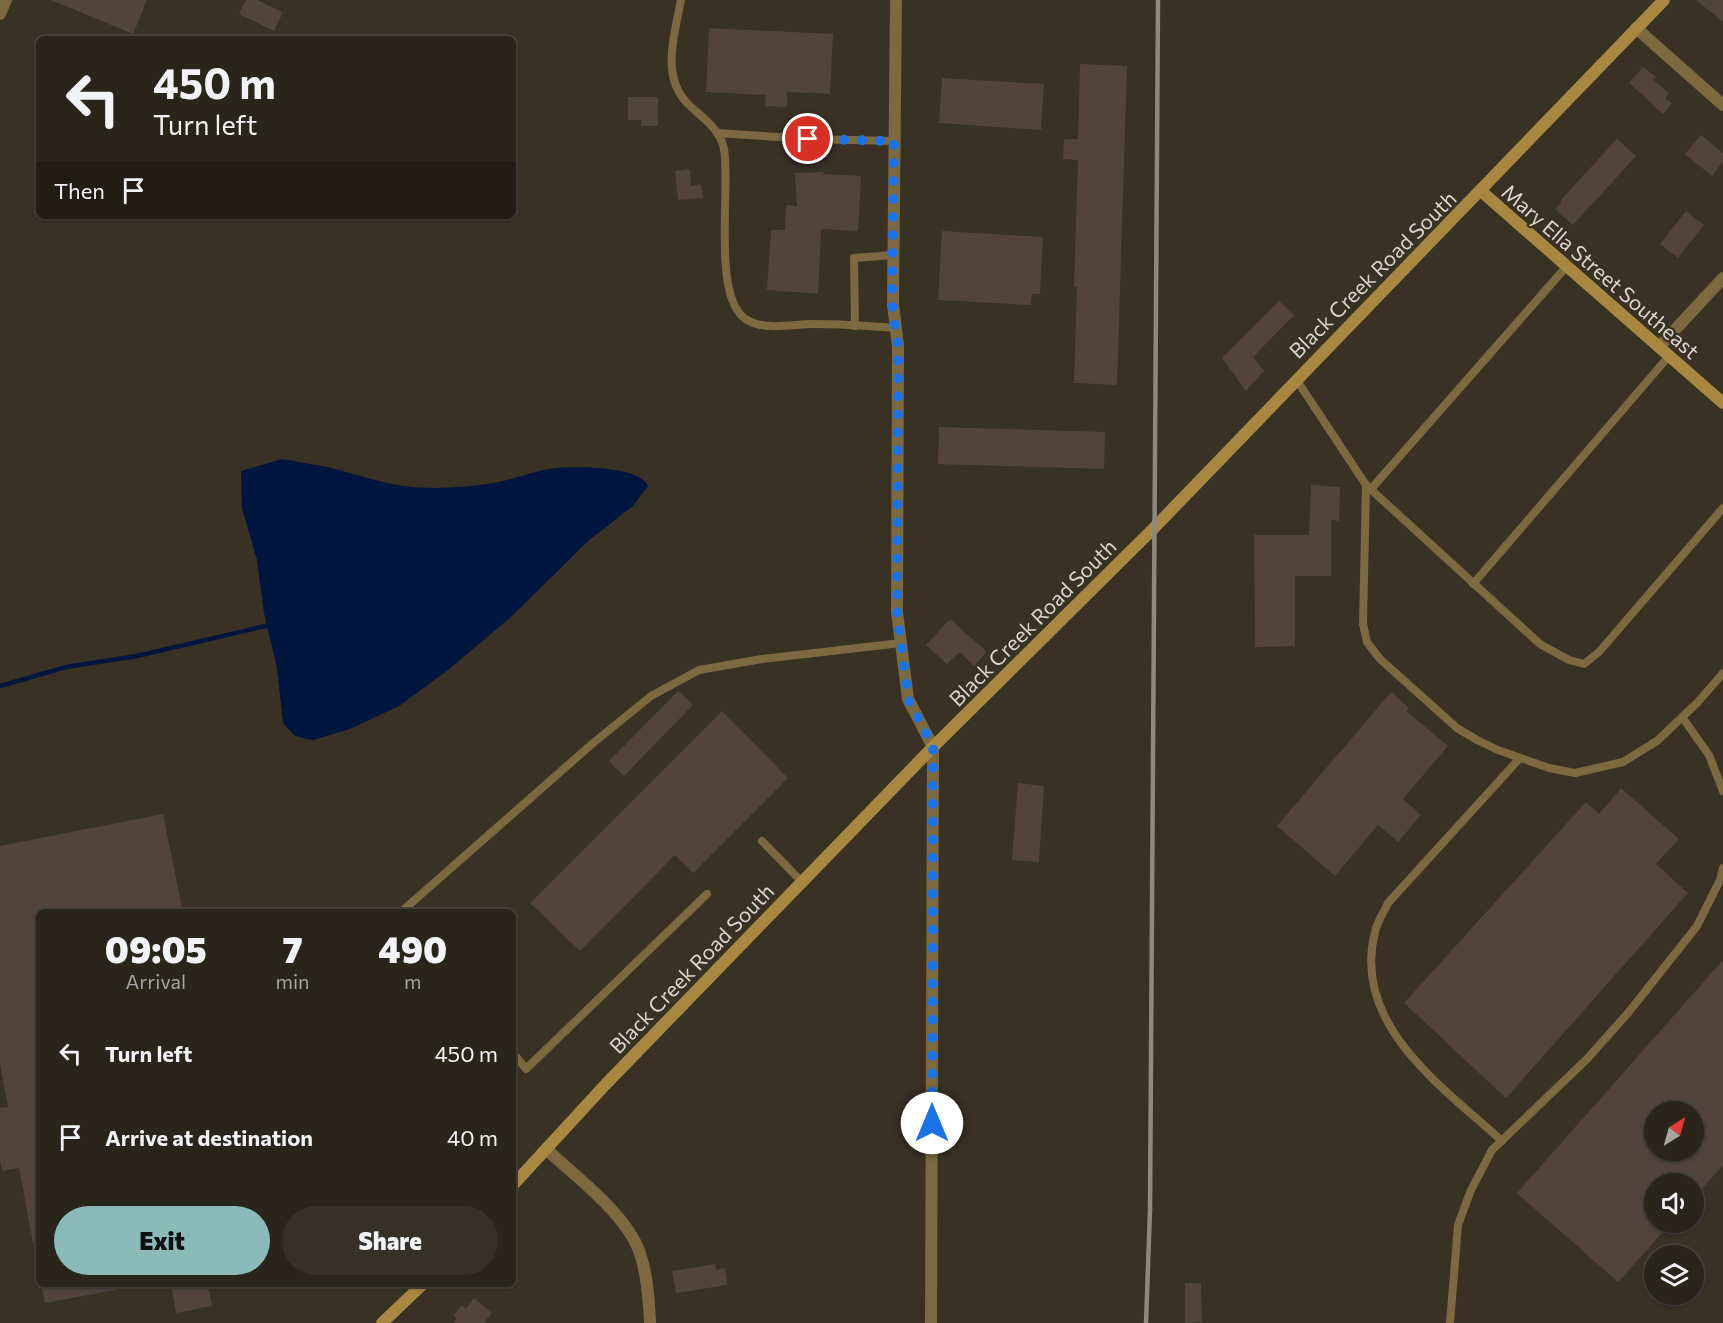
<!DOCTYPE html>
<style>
:root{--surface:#2a251b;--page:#363128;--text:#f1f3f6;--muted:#a5a5a3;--line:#46423a;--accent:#8bbbb9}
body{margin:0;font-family:Commissioner,sans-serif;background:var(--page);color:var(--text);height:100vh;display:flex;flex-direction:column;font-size:22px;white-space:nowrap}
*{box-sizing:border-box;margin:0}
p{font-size:20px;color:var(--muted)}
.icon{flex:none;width:33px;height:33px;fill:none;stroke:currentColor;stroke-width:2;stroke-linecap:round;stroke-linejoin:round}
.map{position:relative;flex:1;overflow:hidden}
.sheet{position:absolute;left:36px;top:909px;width:480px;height:378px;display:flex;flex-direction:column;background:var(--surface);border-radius:9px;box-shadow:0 2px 4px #0004,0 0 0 2px var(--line)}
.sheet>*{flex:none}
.banner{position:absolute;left:36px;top:36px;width:480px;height:183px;border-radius:9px;box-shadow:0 2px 4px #0004,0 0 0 2px var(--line);background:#2a251b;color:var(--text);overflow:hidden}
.needle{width:39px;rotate:37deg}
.fabs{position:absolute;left:1644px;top:1101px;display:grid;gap:12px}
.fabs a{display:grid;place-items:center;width:60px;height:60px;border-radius:50%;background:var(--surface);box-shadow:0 2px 4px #0004,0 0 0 2px var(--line);font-size:30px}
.pin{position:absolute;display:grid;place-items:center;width:51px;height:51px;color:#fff;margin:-26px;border:3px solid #fff;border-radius:50%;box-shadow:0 2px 6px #0007}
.me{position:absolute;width:66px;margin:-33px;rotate:0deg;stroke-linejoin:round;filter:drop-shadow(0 0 4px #0008)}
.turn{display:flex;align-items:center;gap:21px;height:126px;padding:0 18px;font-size:27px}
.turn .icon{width:78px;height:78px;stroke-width:2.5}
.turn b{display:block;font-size:42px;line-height:51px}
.then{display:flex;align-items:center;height:57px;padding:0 18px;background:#0003;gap:12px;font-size:22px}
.eta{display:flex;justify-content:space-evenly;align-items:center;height:102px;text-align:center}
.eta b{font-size:36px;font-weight:800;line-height:42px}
.cta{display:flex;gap:12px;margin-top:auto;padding:12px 18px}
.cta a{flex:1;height:69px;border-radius:36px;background:var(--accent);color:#111;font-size:24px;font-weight:800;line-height:69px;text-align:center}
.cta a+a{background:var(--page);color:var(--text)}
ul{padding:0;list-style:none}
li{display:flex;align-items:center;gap:18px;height:84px;padding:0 18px}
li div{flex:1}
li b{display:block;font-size:22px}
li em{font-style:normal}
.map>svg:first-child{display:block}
</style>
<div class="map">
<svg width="1723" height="1323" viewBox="0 0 1723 1323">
<rect width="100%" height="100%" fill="#383124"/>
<path fill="#00163e" d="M 282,459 C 297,462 312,464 327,467 C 353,473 377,482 403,486 C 432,490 466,487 494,483 C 515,479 536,470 557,468 C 576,466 640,466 648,486 L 633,506 L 588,541 L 511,617 L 448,670 L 399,706 L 350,729 L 313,740 L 302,738 L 294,735 L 283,723 L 277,668 L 264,613 L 257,560 L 242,508 L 241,471 Z"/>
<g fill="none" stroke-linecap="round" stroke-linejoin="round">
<polyline stroke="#00163e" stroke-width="4.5" points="0,686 66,667 137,656 274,624"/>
</g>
<g fill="#52443b" fill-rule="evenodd">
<polygon points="51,0 147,0 133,34"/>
<polygon points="246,0 257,0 283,12 274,31 239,14"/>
<polygon points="1696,0 1723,0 1723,22"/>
<polygon points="709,28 833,34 830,94 787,92 787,107 765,106 766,95 706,92"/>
<polygon points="1080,64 1127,66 1117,385 1074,383 1077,287 1074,287 1078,160 1063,159 1064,139 1078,139"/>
<polygon points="1643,67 1656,77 1653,80 1669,93 1665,98 1672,103 1663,114 1629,83"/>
<polygon points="942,78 1044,84 1041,130 939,123"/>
<polygon points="628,97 658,97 658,126 641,126 641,120 628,120"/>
<polygon points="1701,135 1723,153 1723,162 1712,176 1685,154"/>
<polygon points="1617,139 1636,156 1573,225 1555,209 1562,202 1560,201"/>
<polygon points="690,169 691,186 701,184 703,198 678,200 675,171"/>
<polygon points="823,172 823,174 861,176 858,231 821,229 818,294 767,290 771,230 785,230 786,205 797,206 795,173"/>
<polygon points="1686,211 1704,225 1678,258 1660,244"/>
<polygon points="942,231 1043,237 1040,294 1032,294 1031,305 938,300"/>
<polygon points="1279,301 1294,315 1253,357 1264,371 1246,391 1222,358"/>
<polygon points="939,427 1105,432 1104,469 938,464"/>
<polygon points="1311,485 1340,487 1339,521 1331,520 1331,576 1295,576 1295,646 1255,647 1254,535 1309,535"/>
<polygon points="950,619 987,652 974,666 959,652 947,664 926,645"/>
<polygon points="678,691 693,705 624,776 609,761"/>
<polygon points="1391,692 1409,708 1406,711 1448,746 1403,799 1421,815 1398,842 1378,825 1335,876 1277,826"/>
<polygon points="722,711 788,778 693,873 675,855 580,951 530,903"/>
<polygon points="1018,783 1044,786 1039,862 1012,860"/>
<polygon points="1621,788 1679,839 1656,864 1688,893 1506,1098 1404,1003 1586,802 1599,814"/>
<polygon points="163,814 183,912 39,912 39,1242 33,1243 19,1168 2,1171 0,1159 0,1108 8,1107 0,1064 0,846"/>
<path d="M 1723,960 L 1723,1165 L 1694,1198 L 1694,1184 L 1654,1184 L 1654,1222 L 1672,1222 L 1618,1282 L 1517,1193 ZM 1654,1112 L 1694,1112 L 1694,1150 L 1654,1150 Z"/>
<polygon points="715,1264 716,1270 725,1268 727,1285 676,1293 672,1271"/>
<polygon points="1185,1283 1201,1283 1202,1322 1185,1323"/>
<polygon points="41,1284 115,1284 116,1290 45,1303"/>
<polygon points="171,1284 208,1284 212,1306 176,1313"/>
<polygon points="474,1298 492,1313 484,1323 453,1323 457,1318 454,1315 462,1305 466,1309"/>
</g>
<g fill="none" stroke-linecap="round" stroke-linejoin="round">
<g stroke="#7d693f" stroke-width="8">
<path d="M 681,0 C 675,34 660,76 688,104 C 701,117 720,128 724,149 C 731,187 711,299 747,320 C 766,331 793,324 814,324 C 841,324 869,326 896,328"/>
<polyline points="717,133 808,139 894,141"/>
<polyline points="855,326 854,258 893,255"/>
<polyline points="1296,379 1366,485 1540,644 1569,660 1584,664 1599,652 1723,508"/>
<polyline points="1366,485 1363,624 1367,642 1380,659 1457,728 1477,740 1498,750 1549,768 1575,773 1623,762 1657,741 1698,702 1723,673"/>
<polyline points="1371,489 1567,266"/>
<polyline points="1473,584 1669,356"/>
<polyline points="1682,717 1709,755 1723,791"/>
<polyline points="762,841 802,882"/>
<polyline points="401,912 592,744 651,696 699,670 762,659 901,643"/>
<polyline points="513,1053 526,1069 707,894"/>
<path d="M 1502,1141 C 1443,1087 1351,1025 1375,932 C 1377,922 1384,912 1388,903 L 1520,758"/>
<polyline points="1450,1323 1458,1225 1471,1190 1492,1150 1587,1059 1628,1013 1697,926 1720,880 1723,868"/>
</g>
<g stroke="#7d693f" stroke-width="12">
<polyline points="896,0 893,304 898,346 897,612 908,699 933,747 931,1323"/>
<polyline points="0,14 6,0"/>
<polyline points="1636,28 1723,105"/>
<polyline points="1659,347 1723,278"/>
<path d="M 546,1149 C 574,1175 622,1211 637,1246 C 647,1268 649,1299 650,1323"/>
</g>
<g stroke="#a88740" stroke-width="12">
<polyline points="1481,191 1723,403"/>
<polyline points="513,1185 605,1085 802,882 933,747 1153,529 1664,0"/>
<polyline points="382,1323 423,1284"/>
</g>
<polyline stroke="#8e887e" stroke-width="4.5" points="1146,1323 1150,1210 1158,0"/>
</g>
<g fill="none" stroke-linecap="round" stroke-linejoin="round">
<polyline stroke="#1a73e8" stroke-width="10" stroke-dasharray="0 18" points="808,139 894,141 892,304 898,346 897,612 908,699 933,747 932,1123"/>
</g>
<g text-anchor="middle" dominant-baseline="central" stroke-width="4.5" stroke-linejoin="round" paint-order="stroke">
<g font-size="21" fill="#dad5cd" stroke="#383124">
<text transform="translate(1601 271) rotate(41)">Mary Ella Street Southeast</text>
<text transform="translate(1372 274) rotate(-45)">Black Creek Road South</text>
<text transform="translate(1032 622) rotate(-45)">Black Creek Road South</text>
<text transform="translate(691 968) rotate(-46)">Black Creek Road South</text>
</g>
</g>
</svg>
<div class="fabs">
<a><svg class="needle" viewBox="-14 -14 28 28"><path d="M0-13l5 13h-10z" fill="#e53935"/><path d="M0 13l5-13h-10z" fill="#a5a5a3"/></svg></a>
<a><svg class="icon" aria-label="sound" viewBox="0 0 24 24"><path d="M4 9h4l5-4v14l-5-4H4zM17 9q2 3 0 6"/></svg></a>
<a><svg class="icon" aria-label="layers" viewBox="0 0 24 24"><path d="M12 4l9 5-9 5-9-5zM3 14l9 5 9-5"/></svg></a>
</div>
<div class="pin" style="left:808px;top:139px;background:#d93025"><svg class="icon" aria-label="arrive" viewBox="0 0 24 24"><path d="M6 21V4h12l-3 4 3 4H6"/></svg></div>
<svg class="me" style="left:932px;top:1123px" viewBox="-20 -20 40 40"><circle r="19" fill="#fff"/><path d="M0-13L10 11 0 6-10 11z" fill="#1a73e8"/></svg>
<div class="banner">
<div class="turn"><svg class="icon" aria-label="left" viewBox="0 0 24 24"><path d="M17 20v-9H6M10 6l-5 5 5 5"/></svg><div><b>450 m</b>Turn left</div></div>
<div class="then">Then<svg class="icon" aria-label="arrive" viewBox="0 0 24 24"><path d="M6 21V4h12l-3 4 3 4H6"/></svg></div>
</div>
<section class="sheet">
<div class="eta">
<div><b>09:05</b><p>Arrival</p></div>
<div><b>7</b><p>min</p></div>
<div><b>490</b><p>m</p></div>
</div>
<ul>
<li><svg class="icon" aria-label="left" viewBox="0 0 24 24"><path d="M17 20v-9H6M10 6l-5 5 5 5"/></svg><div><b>Turn left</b></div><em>450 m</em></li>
<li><svg class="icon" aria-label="arrive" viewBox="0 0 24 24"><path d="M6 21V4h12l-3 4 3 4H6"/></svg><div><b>Arrive at destination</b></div><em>40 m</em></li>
</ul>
<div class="cta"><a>Exit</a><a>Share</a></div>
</section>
</div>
